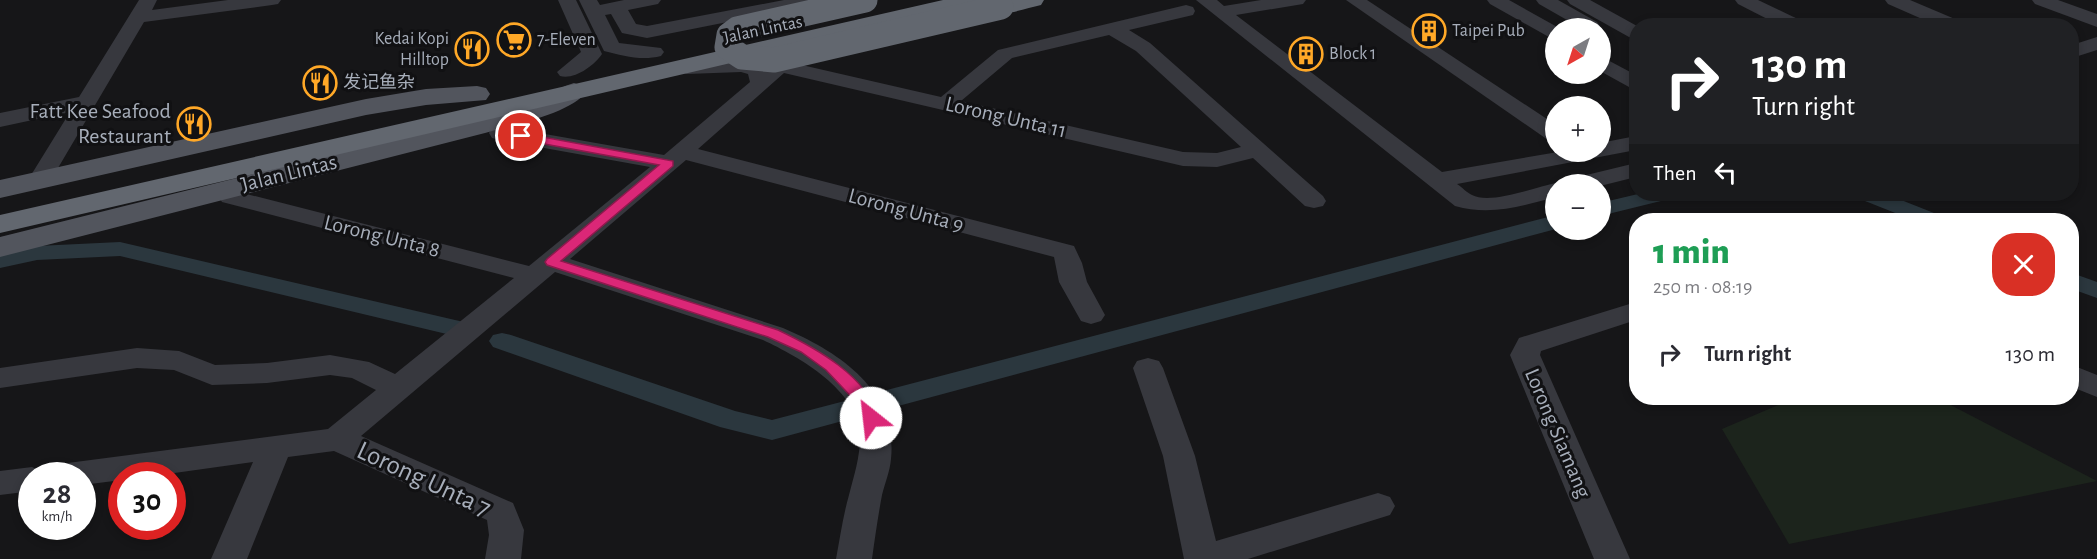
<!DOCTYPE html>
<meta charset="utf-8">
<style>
:root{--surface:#fff;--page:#f2f2f3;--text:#2b2b33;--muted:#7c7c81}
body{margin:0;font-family:"Alegreya Sans","Noto Sans SC",sans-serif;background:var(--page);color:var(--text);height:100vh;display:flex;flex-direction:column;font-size:22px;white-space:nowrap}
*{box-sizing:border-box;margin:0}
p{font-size:20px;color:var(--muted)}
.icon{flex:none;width:33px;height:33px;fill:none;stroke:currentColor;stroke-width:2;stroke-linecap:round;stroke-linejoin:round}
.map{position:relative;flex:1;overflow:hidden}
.details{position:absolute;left:1629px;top:213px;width:450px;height:192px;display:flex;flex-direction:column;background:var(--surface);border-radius:24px;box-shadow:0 3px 9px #0003}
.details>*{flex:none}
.banner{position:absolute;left:1629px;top:18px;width:450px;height:183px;border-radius:24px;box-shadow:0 3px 9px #0003;background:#202124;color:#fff;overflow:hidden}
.needle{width:39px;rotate:219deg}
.controls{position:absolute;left:1545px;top:18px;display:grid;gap:12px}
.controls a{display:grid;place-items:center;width:66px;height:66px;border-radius:50%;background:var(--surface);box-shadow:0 3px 9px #0003;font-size:30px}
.speed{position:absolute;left:18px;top:462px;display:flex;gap:12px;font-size:30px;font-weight:700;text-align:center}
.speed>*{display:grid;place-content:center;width:78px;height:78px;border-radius:50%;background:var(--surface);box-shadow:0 3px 9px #0003;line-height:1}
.speed small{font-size:15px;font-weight:400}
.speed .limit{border:9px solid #d22;background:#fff;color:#111}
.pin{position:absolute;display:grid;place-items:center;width:51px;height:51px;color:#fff;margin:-26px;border:3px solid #fff;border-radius:50%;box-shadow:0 2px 6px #0007}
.me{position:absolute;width:66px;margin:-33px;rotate:331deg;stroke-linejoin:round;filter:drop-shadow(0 0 4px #0008)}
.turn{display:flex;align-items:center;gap:21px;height:126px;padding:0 24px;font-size:27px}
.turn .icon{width:78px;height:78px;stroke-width:2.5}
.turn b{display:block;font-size:42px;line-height:51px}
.then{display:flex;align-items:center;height:57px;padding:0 24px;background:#0003;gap:12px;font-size:22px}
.round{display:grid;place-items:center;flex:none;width:63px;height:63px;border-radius:24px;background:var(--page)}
.head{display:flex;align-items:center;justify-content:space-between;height:102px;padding:0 24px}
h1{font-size:36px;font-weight:800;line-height:45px;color:#1e9e55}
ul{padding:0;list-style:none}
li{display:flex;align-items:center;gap:18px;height:78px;padding:0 24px}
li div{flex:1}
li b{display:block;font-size:22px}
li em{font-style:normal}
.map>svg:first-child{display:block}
</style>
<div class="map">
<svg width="2097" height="559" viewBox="0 0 2097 559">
<rect width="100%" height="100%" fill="#161618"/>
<polygon fill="#1c241c" points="1795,398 1937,398 2097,481 1789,544 1722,429"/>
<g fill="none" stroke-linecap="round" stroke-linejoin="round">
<g fill="#2b373e" fill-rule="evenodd">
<polygon points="1638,194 1672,194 1669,199 1600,216 1600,203"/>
<polygon points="1858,194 1886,194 1939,215 1942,220 1913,220 1860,199"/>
<polygon points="1556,215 1556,229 772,440 720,427 493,347 489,341 493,335 502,333 511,335 735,411 772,420"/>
<polygon points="120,242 455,320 464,322 468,328 464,334 455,336 120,256 37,260 0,268 0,254 37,246"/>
<polygon points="2072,273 2097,282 2097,298 2072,289"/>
</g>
<g fill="#37383e" fill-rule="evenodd">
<polygon points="139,0 157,0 152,10 228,0 281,0 278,4 272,5 144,22 48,185 40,187 32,185 28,180 70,112 0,127 0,113 79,97"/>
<path d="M 558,0 L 576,0 L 602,54 C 594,66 574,80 560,76 L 557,72 L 581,52 Z"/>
<path d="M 579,0 L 597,0 L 600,5 L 624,0 L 661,0 L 658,4 L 628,10 L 636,24 L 647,26 L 784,0 L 822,0 L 819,4 L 813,5 L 647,38 L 622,33 L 611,14 L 605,15 L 619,43 L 661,48 L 664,52 L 661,56 C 642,61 623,56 604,51 Z"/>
<path d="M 1196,0 L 1217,0 L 1224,6 L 1261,0 L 1306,0 L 1303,4 L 1297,5 L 1236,15 L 1442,172 L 1558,152 L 1600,152 L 1600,143 L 1636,136 L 1636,150 L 1457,184 C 1462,187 1467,193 1472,195 C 1490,205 1536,187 1556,183 L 1563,184 L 1556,184 L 1556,197 C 1521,206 1491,216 1455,206 Z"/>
<polygon points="1346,0 1367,0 1556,125 1556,142 1548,140"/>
<polygon points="1487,0 1509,0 1559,28 1556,28 1556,41 1490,4"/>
<polygon points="1536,0 1558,0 1597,22 1600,26 1598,28 1581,28 1539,4"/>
<polygon points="1567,0 1590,0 1637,26 1636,39 1629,37 1570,4"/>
<polygon points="1735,0 1758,0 1804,22 1806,26 1781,26 1738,4"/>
<polygon points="1885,0 1910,0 1962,22 1964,26 1938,26 1888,4"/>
<polygon points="2032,0 2058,0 2097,14 2097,27 2035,4"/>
<path d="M 1186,5 L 1193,7 L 1195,11 L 1193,15 L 1129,30 L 1150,43 L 1323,196 L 1326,201 L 1323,206 L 1314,208 L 1305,206 L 1253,158 L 1217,167 L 1183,166 L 784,73 L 698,149 L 1074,246 L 1082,263 L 1087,282 L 1105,315 L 1101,321 L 1091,324 L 1081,321 L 1059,282 L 1054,257 L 686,160 L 570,259 L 783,328 C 839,352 898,390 891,459 C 890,471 885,483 882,495 C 878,516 875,538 872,559 L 836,559 C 840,538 843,516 849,495 C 854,475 860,458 860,437 C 859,390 799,357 763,340 L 555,272 L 361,436 L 513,503 L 524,530 L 521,559 L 485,559 L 489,535 L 487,520 L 334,451 L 288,457 L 247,559 L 211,559 L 253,462 L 153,476 L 122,476 L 122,480 L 82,485 L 82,476 L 32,476 L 32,491 L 0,495 L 0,471 L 32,467 L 45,473 L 48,467 L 60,464 L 328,429 L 376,390 L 352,378 L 330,375 L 267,383 L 212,385 L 174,370 L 137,368 L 0,388 L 0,368 L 137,348 L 179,351 L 215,365 L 267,363 L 330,355 L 369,362 L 395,374 L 514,278 L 222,202 L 219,197 L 222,192 L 231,190 L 529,266 L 650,167 L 500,140 L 492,138 L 489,133 L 492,128 L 500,126 L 664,155 L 750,82 L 748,74 L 741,72 L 687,74 L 680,72 L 677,68 L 680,64 C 705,57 744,54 766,67 L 773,62 L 780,60 L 941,97 L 998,50 ZM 1109,35 L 1136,51 L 1241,147 L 1217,153 L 1183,152 L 961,101 L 1012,58 Z"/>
<polygon points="2097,37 2097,50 2072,58 2072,45"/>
<polygon points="1600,56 1636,75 1636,89 1629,87 1600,71"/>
<polygon points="1636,163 1636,177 1600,186 1566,184 1570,179"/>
<polygon points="1636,302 1636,320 1541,351 1540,355 1630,559 1594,559 1510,355 1519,338"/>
<polygon points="1148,358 1159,361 1163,368 1195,456 1216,541 1378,493 1390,497 1395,506 1390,515 1248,559 1184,559 1163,456 1133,368 1137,361"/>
<polygon points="2072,365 2097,375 2097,397 2072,387"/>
</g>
<g fill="#52555d" fill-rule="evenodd">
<path d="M 574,83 L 583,86 L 587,91 C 571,114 512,125 485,133 L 0,257 L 0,237 L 465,121 L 543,98 L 565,86 Z"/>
<polygon points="477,86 486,88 490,94 486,100 426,105 366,115 0,198 0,180 366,99 426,89"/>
</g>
<g fill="#62676f" fill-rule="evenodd">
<polygon points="943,0 983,0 980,5 972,7 0,233 0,215"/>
<path d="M 1002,0 L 1044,0 L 1041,5 C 1026,8 1008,16 993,12 L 990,7 L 993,2 Z"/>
</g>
<polyline stroke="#62676f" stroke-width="25" points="865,0 737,29 729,35 727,47 742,57 774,60 1001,7"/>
</g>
<path fill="#db2777" stroke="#8e194d" stroke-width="1.5" d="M 521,133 L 673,161 L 673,166 L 561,261 L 778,330 C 816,348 867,376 879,418 L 877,422 L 866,422 L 859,405 L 826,370 L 801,352 L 768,337 L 547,265 L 545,262 L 547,259 L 659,165 L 517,139 L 516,136 Z"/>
<defs>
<g id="building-ring" transform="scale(1.725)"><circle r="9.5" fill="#111113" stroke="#ffa827" stroke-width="1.5"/><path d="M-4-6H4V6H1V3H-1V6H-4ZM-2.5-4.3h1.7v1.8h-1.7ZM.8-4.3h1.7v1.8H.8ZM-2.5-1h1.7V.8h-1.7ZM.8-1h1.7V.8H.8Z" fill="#ffa827"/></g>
<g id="supermarket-ring" transform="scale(1.725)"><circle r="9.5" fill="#111113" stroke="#ffa827" stroke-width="1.5"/><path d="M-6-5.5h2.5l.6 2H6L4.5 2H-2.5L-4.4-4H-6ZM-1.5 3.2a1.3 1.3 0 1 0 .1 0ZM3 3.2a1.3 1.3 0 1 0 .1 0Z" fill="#ffa827"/></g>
<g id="restaurant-ring" transform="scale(1.725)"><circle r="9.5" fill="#111113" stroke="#ffa827" stroke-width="1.5"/><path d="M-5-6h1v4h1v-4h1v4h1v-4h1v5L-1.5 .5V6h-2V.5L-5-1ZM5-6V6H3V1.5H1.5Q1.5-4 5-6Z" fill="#ffa827"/></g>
</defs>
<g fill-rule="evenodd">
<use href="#building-ring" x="1429" y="31"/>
<use href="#supermarket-ring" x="514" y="40"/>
<use href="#restaurant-ring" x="472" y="49"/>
<use href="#building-ring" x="1306" y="54"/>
<use href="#restaurant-ring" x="320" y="83"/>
<use href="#restaurant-ring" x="194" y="124"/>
</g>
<g text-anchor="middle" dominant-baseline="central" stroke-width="6" stroke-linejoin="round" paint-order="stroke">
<g font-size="18" fill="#a7aeba" stroke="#111113">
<text transform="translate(763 30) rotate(-12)">Jalan Lintas</text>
</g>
<g font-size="18" fill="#a7aeba" stroke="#111113" text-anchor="start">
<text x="1452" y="31">Taipei Pub</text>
<text x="449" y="39" text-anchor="end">Kedai Kopi<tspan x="449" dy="21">Hilltop</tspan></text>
<text x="537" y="40">7-Eleven</text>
<text x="1329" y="54">Block 1</text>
<text x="343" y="83">发记鱼杂</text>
</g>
<g font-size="22" fill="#a7aeba" stroke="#111113" text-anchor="end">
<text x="171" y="111">Fatt Kee Seafood<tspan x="171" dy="25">Restaurant</tspan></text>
</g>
<g font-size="22" fill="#a7aeba" stroke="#111113">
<text transform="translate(1006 117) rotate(13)">Lorong Unta 11</text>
<text transform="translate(289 173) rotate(-14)">Jalan Lintas</text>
<text transform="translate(906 210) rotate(15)">Lorong Unta 9</text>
<text transform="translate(382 236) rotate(14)">Lorong Unta 8</text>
<text transform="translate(1558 433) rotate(67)">Lorong Siamang</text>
</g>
<g font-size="27" fill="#a7aeba" stroke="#111113">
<text transform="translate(424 479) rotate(25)">Lorong Unta 7</text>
</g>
</g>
</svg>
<div class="controls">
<a><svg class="needle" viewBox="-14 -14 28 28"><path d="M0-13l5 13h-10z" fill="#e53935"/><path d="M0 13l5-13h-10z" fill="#7c7c81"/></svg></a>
<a>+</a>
<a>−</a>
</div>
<div class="speed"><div>28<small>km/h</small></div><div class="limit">30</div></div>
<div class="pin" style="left:521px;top:136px;background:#d93025"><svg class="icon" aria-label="arrive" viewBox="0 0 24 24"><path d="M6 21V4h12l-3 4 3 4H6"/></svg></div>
<svg class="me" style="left:871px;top:418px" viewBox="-20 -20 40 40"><circle r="19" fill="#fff"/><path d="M0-13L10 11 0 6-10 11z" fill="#db2777"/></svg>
<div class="banner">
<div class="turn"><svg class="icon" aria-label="right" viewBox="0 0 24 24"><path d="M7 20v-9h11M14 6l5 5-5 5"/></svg><div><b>130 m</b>Turn right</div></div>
<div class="then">Then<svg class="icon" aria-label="left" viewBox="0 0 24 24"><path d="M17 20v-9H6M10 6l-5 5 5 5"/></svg></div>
</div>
<section class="details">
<div class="head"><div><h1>1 min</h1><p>250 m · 08:19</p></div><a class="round" style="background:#d93025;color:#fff"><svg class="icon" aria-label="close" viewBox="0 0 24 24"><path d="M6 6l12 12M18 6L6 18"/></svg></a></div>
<ul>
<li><svg class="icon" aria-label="right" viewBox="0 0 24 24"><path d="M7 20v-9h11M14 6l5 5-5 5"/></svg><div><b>Turn right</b></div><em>130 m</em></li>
</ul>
</section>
</div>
